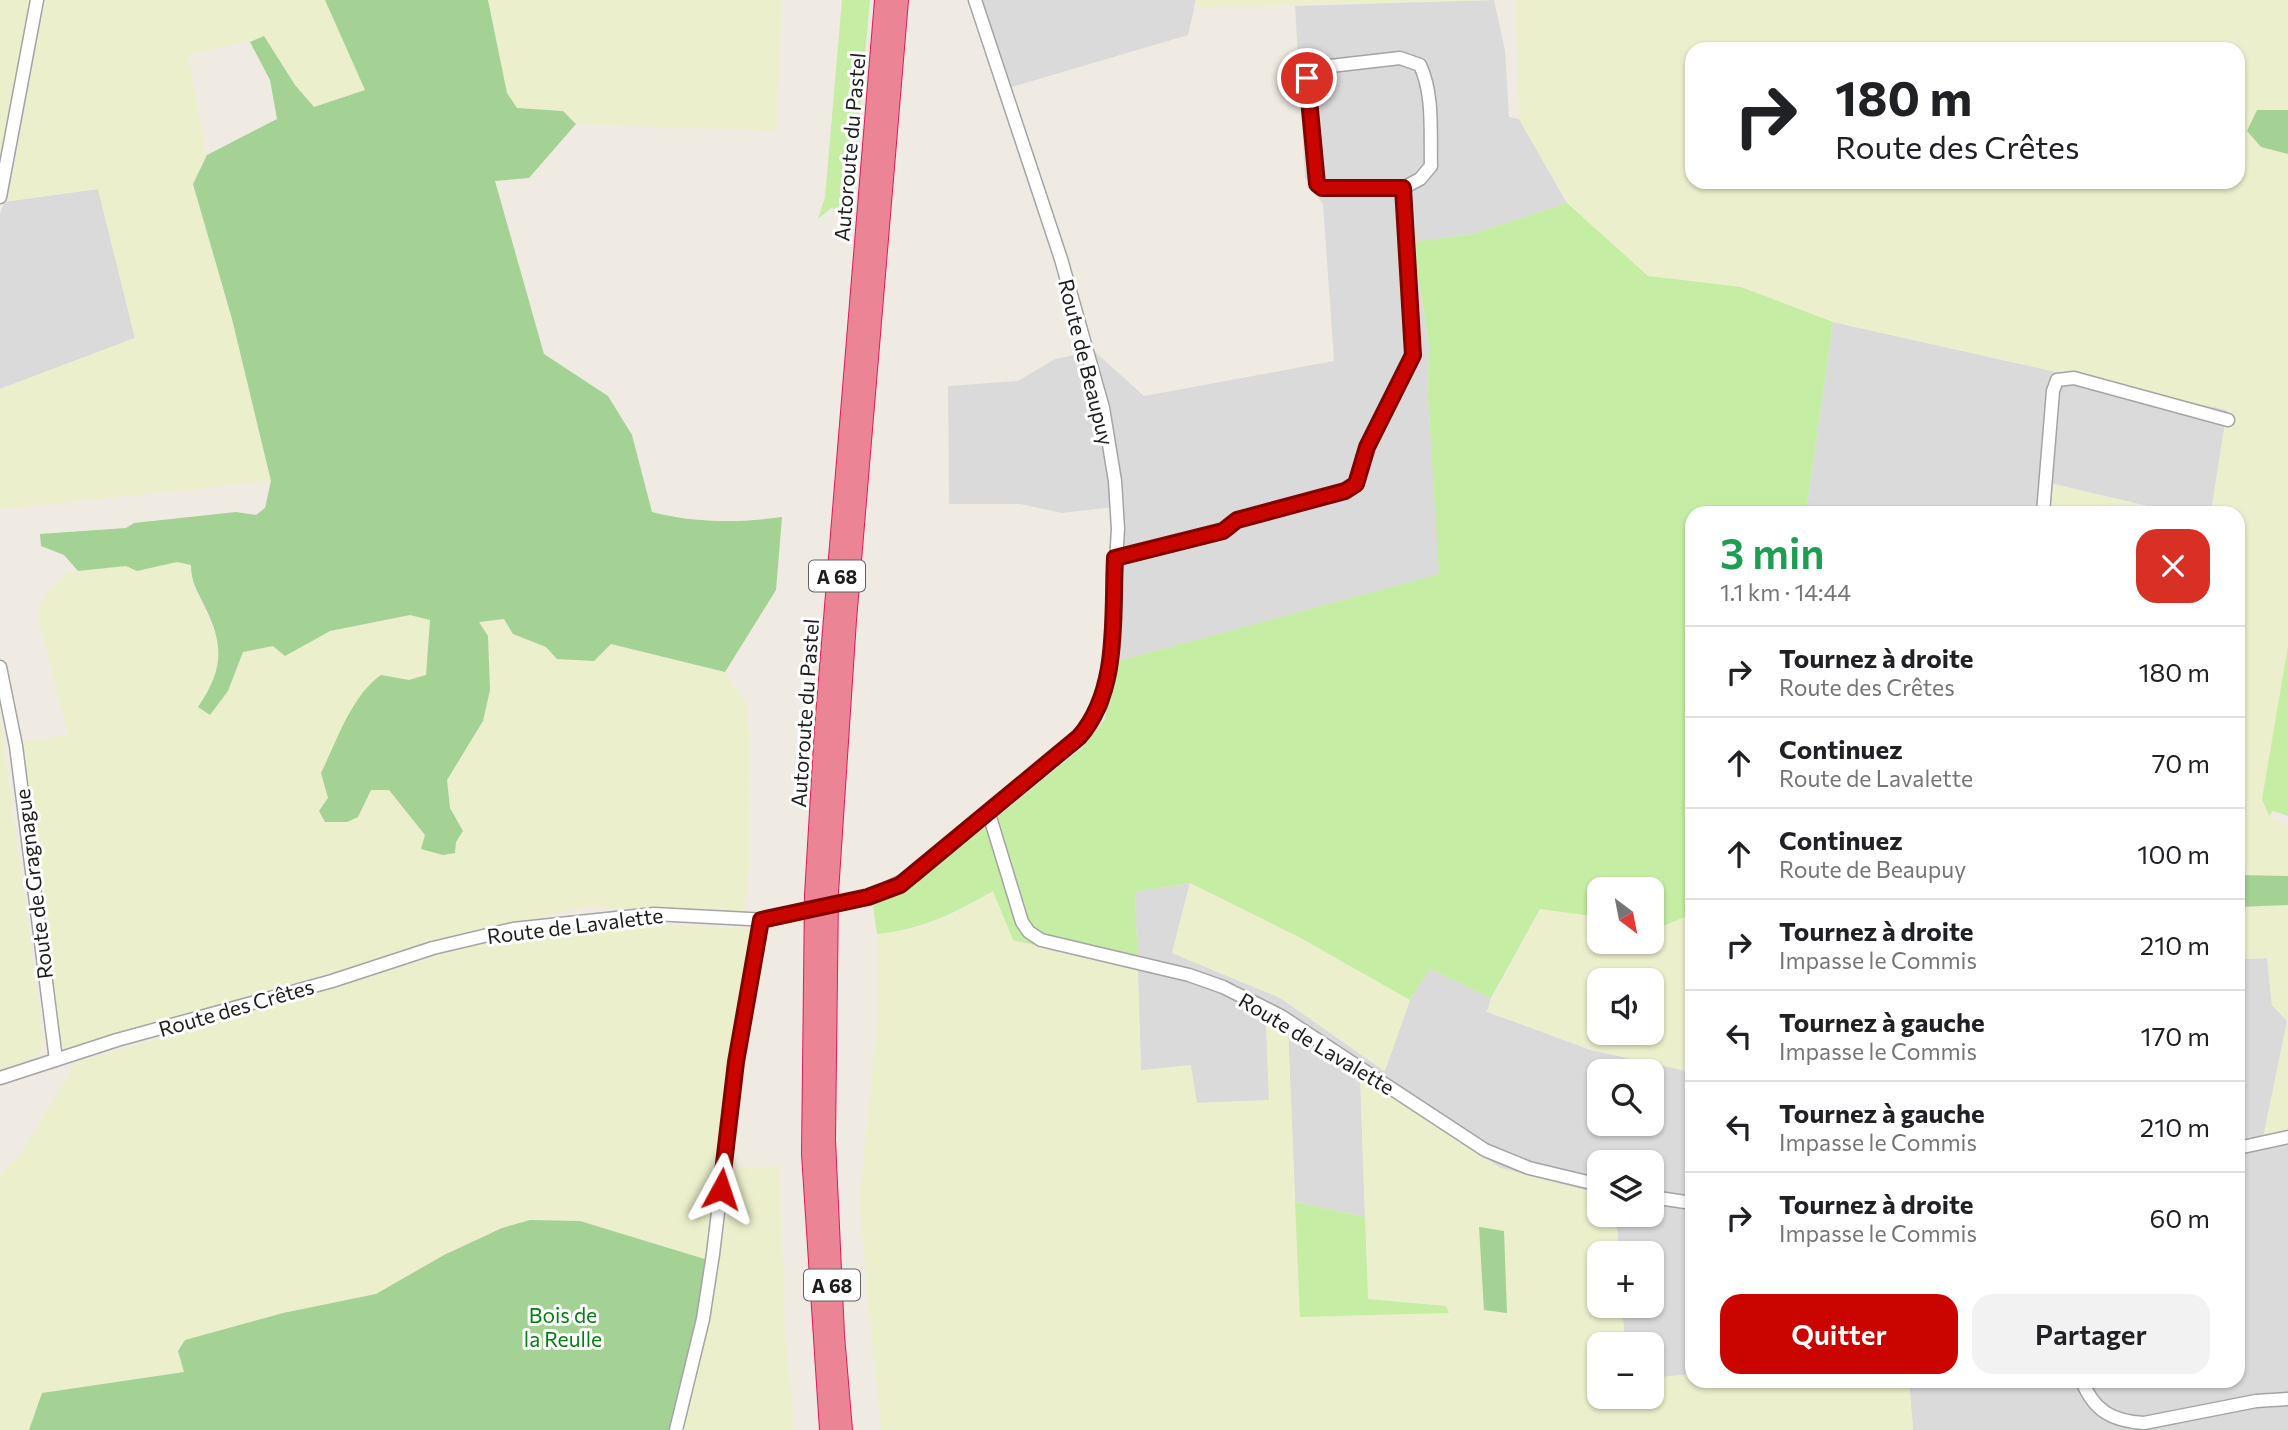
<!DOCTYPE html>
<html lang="fr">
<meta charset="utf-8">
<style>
:root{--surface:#fff;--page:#f2f2f2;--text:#202124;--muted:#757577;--line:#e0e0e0;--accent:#ca0500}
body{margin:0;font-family:Commissioner,sans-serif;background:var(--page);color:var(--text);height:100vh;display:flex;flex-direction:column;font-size:26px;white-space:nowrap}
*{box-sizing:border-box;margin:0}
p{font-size:23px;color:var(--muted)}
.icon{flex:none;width:38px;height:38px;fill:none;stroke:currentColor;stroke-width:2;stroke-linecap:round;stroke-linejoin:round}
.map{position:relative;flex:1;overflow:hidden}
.details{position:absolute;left:1685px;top:506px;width:560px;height:882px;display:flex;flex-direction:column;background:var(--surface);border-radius:21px;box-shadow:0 2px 5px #0004}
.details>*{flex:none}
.guide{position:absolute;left:1685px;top:42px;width:560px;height:147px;border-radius:21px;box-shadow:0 2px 5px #0004;background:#fff;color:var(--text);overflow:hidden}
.needle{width:46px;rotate:148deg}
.buttons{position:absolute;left:1587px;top:877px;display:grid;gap:14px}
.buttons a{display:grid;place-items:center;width:77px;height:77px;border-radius:14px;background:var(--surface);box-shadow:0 2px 5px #0004;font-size:35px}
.pin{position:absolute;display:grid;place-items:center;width:60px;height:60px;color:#fff;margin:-30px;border:4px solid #fff;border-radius:50%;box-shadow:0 2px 7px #0007}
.me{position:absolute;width:77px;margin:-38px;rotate:5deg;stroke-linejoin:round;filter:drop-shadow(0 0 5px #0008)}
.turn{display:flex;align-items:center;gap:24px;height:147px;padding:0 35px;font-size:32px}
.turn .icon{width:91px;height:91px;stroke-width:2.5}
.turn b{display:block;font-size:49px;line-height:60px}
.round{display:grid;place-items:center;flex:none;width:74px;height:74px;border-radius:21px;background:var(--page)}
.head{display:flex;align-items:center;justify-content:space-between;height:119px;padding:0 35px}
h1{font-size:42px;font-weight:600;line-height:52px;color:#1e9e55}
.cta{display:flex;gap:14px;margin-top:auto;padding:14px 35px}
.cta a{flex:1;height:80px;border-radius:21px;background:var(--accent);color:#fff;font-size:28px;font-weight:600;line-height:80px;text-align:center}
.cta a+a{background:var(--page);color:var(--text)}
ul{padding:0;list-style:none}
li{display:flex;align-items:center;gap:21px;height:91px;padding:0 35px;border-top:2px solid var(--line)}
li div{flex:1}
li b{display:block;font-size:26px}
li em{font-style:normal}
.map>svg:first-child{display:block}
</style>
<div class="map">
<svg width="2288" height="1430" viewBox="0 0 2288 1430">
<rect width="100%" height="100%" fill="#efebe2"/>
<g fill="#dbdada" fill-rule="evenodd">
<polygon points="981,0 1196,0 1188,35 1012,87"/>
<polygon points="1494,0 1505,50 1509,117 1519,119 1567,203 1472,234 1413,242 1429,346 1428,395 1440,574 1115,662 1122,506 1062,513 1020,504 949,504 948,386 1018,381 1055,359 1094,351 1144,396 1334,361 1323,204 1305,177 1295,6"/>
<polygon points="98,189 135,338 0,389 0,215 4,202"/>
<polygon points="1833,322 2227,410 2211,513 2177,513 2054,484 2050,513 1806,513"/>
<path d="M 1190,883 L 1172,953 L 1281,998 L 1384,1071 L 1410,1000 L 1430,969 L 1491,998 L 1487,1012 L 1591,1050 L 1692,1072 L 1692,1374 L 1652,1378 L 1652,1344 L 1625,1344 L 1622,1306 L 1652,1306 L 1652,1253 L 1619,1253 L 1616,1215 L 1652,1214 L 1652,1162 L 1600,1162 L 1599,1194 L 1500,1168 L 1360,1073 L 1365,1217 L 1295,1202 L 1288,1029 L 1266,1018 L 1269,1100 L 1197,1103 L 1141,1070 L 1135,892 ZM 1600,1071 L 1652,1071 L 1652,1124 L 1600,1124 Z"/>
<polygon points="2267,958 2272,1005 2287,1021 2277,1075 2288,1133 2288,1430 1913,1430 1909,1381 2238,1381 2238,959"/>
</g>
<g fill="#ecefcc" fill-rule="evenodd">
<polygon points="0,0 28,0 20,63 0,159"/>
<polygon points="45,0 325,0 366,90 314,107 295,85 264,37 188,55 206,155 193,185 232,319 271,481 0,509 0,389 135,338 98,189 8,201"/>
<polygon points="488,0 782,0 776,131 576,124 563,111 517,108 507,93"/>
<polygon points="1196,0 1491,0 1194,7"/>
<path d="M 1515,0 L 2288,0 L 2288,110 L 2257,110 L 2261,147 L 2288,154 L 2288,646 L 2262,799 L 2269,816 L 2288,827 L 2288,876 L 2238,875 L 2238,513 L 2211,513 L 2227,410 L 1833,322 L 1741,287 L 1648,276 L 1567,203 L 1519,119 ZM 1692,49 L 2238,49 L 2238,182 L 1692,182 Z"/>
<polygon points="2053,484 2177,513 2050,513"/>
<polygon points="177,562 191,565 191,580 218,638 220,662 212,687 199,707 228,691 243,652 273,646 285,656 330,631 410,615 430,620 426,675 409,680 381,675 370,683 352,710 321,773 358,817 371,790 389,790 425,836 455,852 456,842 463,831 450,808 446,779 482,721 490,690 488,636 478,622 504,619 513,634 594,661 611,644 725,672 746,704 750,744 749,865 744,915 589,906 481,930 69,1048 64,1047 58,1031 21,742 68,735 37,612 49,590 66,572 126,566 137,571"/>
<polygon points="0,718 43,1038 41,1049 33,1059 0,1069"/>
<polygon points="1190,883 1299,937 1410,1000 1385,1071 1280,998 1172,953"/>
<polygon points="993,891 1060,953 1138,970 1141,1070 1191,1065 1197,1103 1269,1100 1266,1017 1288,1029 1300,1317 1446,1306 1368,1299 1360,1073 1500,1168 1599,1194 1600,1214 1616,1215 1619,1253 1600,1253 1600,1306 1622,1306 1625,1344 1600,1344 1600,1396 1652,1396 1652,1378 1692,1374 1692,1381 1909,1381 1913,1430 881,1430 859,1201 878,1012 877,934 911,930 952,915"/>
<polygon points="2288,905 2288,1133 2263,1137 2287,1021 2272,1005 2267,958 2238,959 2238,907"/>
<path d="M 1540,909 L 1599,917 L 1600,942 L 1652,942 L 1652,924 L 1663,926 L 1692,914 L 1692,1072 L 1591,1050 L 1487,1011 ZM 1600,980 L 1652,980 L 1652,1032 L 1600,1032 Z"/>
<polygon points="674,925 751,929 754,936 721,1169 779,1166 785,1329 794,1430 682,1430 708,1260 672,1250 444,1255 377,1294 283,1313 178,1351 185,1372 42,1393 29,1430 0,1430 0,1175 20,1155 75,1063 478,944 555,934"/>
</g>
<g fill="#c6eda4">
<polygon points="842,0 870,0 852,202 849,212 831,208 818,219 825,197"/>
<path d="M 1567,203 L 1648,276 L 1741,287 L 1833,322 L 1806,513 L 1692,513 L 1692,914 L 1663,926 L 1652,924 L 1652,889 L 1600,889 L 1599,917 L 1540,909 L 1491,998 L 1430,969 L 1410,1000 L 1299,937 L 1190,883 L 1135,892 L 1138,970 L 1013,940 L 993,891 C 953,914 923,929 877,934 L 873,905 L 905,892 L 1083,747 L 1105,719 L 1115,662 L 1439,574 L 1428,395 L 1429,346 L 1413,242 L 1472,234 Z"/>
<polygon points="2288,646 2288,816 2273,811 2269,816 2262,799"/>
<polygon points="1295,1202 1365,1217 1368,1299 1446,1306 1449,1313 1300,1317"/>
</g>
<g fill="#a4d194">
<path d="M 325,0 L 488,0 L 507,93 L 517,108 L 563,111 L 576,124 L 529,178 L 495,181 L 544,354 L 608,396 L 632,435 L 652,512 C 694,523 739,523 782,517 L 776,590 L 725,672 L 611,644 L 594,661 L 557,659 L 546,647 L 513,634 L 504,619 L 479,622 L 488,636 L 490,690 L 483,721 L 447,780 L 450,808 L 463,831 L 456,842 L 455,853 L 443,855 L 421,849 L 425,835 L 389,790 L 371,790 L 358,817 L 347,822 L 325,822 L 319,811 L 328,798 L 321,773 C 337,741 351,696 381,675 L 409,680 L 426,675 L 430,620 L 410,615 L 330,631 L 285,656 L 273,646 L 243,652 L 228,691 L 210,715 L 198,707 C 223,670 225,646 204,605 C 197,590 191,582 191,565 L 177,562 L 137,571 L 126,566 L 78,571 L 64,555 L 41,546 L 40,534 L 126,528 L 134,523 L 236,512 L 256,515 L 265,508 L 271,481 L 232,319 L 193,184 L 207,155 L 277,119 L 270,80 L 250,42 L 264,36 L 295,85 L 314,107 L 365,90 Z"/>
<polygon points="2257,110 2288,110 2288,154 2261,147 2247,131"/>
<polygon points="2238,875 2288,876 2288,905 2238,907"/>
<polygon points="530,1220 580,1221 708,1260 707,1280 672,1430 29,1430 42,1393 184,1372 178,1351 185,1340 283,1313 376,1294 444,1255 502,1228"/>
<polygon points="1479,1227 1504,1231 1507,1313 1484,1310"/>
</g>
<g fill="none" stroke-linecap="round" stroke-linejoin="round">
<g stroke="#a4a4a4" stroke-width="15">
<g id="minor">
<polyline points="0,197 37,0"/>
<polyline points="2043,513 2053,391 2057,380 2074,378 2228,420"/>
<path d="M 1115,558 L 1223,531 L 1237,520 L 1345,491 L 1356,483 L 1367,447 L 1413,354 L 1403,188 L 1420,179 L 1431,166 C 1430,133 1434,95 1420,65 L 1400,58 L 1313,68 L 1307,78 L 1307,91 L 1317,184 L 1322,188 L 1403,188"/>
<polyline points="0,667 16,746 56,1060"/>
<polyline points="989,814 1022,922 1029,932 1041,940 1189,975 1223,987 1281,1016 1485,1150 1529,1168 1600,1185"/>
<polyline points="868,897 915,875 1079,737 1101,705 1110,658 1118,529 1115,481 1103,408 1061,259 975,0"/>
<polyline points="0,1078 117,1040 332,981 433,948 513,929 654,914 769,920"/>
<polyline points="2238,1148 2288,1137"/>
<polyline points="1652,1197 1692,1203"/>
<path d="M 2082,1381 C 2094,1411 2112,1421 2144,1423 L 2256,1401 L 2288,1399"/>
<polyline points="676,1430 703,1319 713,1254 736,1062 761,920"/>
</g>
</g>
<g stroke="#e31959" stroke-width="20">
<g id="highway">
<polyline points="829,1430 811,1154 814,895 824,728 884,0"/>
<polyline points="843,1430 835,1335 826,1140 829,893 847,620 899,0"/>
</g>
</g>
<use href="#minor" stroke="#fff" stroke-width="12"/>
<use href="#highway" stroke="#eb8495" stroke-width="18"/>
<g stroke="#a4a4a4" stroke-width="15" stroke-linecap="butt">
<polyline id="minor-bridge" points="769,920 868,897"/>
</g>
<use href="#minor-bridge" stroke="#fff" stroke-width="12"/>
</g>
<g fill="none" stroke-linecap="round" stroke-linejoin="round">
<g stroke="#830300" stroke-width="18">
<path id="route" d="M 721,1189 L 736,1062 L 761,920 L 868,897 L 900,885 L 1079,737 C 1120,690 1112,617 1115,558 L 1223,531 L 1237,520 L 1345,491 L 1356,484 L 1367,447 L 1413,355 L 1403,188 L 1322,188 L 1317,184 L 1307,78"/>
</g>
<use href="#route" stroke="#ca0500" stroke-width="12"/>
</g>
<g text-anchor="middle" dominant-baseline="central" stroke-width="6" stroke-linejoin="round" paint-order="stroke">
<g fill="#fff" stroke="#616161" stroke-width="2">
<rect x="809" y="560.5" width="56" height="31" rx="5"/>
<rect x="804" y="1269.5" width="56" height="31" rx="5"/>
</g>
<g font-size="19" font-weight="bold" fill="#1d1d1d">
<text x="837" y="576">A 68</text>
<text x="832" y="1285">A 68</text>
</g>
<g font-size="21" fill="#1d1d1d" stroke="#fff">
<text transform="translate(849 147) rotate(-85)">Autoroute du Pastel</text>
<text transform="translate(1087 362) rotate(76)">Route de Beaupuy</text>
<text transform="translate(804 713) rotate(-86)">Autoroute du Pastel</text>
<text transform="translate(33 884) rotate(-97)">Route de Gragnague</text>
<text transform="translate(575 925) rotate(-7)">Route de Lavalette</text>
<text transform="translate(236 1007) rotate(-16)">Route des Crêtes</text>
<text transform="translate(1317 1043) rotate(31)">Route de Lavalette</text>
</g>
<g font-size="21" fill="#058112" stroke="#fff">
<text x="563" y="1314">Bois de<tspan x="563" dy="24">la Reulle</tspan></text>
</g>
</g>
</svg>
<div class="buttons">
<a><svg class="needle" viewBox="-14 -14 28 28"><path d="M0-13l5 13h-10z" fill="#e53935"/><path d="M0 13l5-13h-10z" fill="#757577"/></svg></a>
<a><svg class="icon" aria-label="sound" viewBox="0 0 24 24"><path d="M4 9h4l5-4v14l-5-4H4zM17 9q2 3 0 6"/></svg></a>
<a><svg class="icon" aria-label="search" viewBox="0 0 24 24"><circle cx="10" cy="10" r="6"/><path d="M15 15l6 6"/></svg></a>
<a><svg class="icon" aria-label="layers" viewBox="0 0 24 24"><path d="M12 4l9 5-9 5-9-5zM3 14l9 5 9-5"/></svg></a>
<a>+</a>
<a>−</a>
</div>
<div class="pin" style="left:1307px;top:78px;background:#d93025"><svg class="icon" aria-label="arrive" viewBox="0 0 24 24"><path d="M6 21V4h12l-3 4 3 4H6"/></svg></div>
<svg class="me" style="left:721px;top:1189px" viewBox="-20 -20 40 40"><path d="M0-17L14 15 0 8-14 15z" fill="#ca0500" stroke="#fff" stroke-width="4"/></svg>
<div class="guide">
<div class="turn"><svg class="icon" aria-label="right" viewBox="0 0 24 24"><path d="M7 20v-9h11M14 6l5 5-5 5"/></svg><div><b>180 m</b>Route des Crêtes</div></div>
</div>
<section class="details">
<div class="head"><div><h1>3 min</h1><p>1.1 km · 14:44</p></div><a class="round" style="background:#d93025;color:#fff"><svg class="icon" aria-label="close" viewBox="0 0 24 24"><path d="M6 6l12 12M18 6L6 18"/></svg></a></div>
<ul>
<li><svg class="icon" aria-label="right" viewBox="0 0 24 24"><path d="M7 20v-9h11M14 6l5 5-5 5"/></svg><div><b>Tournez à droite</b><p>Route des Crêtes</p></div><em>180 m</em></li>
<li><svg class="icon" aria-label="ahead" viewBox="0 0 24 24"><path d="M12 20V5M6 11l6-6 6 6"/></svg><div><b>Continuez</b><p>Route de Lavalette</p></div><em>70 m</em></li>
<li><svg class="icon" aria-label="ahead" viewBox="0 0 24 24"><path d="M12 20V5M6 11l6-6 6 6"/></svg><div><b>Continuez</b><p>Route de Beaupuy</p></div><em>100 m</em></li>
<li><svg class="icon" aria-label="right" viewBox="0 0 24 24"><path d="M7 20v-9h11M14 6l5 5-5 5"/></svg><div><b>Tournez à droite</b><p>Impasse le Commis</p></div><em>210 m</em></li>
<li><svg class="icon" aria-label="left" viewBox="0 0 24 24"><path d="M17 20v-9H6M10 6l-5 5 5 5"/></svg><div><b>Tournez à gauche</b><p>Impasse le Commis</p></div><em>170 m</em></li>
<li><svg class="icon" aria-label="left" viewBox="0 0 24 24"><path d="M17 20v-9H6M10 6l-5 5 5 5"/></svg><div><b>Tournez à gauche</b><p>Impasse le Commis</p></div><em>210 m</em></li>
<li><svg class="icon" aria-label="right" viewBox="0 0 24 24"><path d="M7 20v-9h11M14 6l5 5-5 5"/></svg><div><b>Tournez à droite</b><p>Impasse le Commis</p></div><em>60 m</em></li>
</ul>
<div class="cta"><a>Quitter</a><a>Partager</a></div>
</section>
</div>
